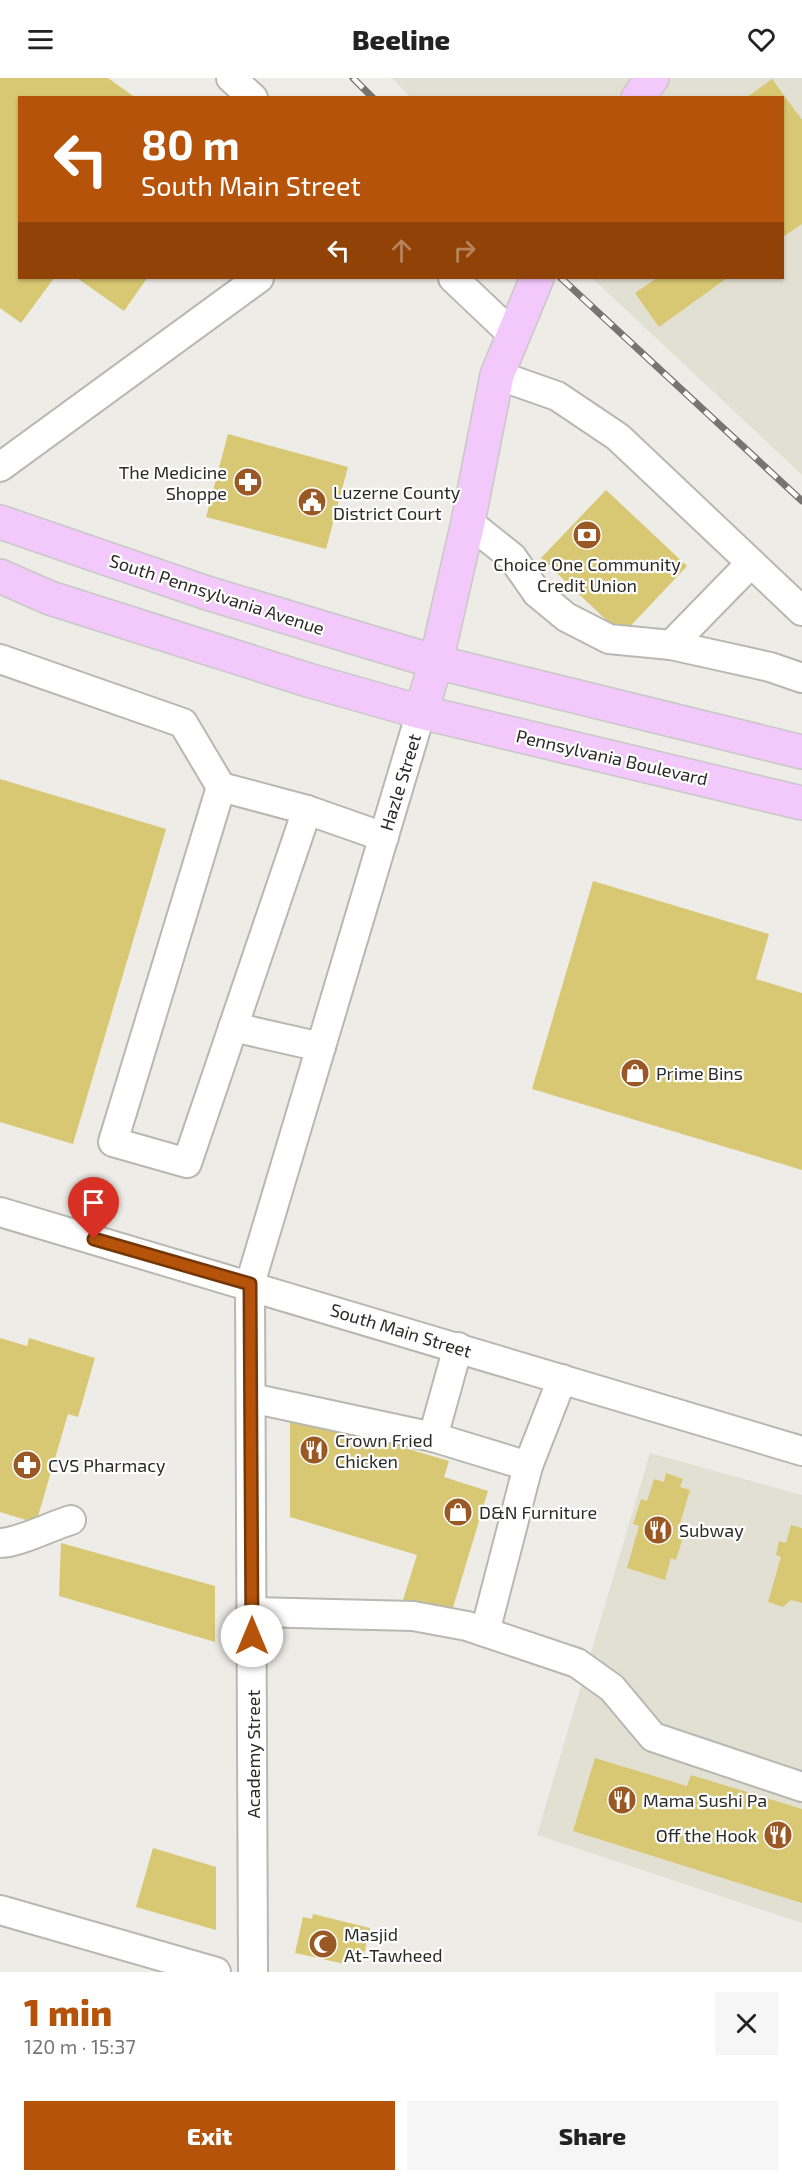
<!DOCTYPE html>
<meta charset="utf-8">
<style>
:root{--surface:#fff;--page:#f6f6f6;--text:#222;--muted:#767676;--accent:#b45309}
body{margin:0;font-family:"Exo 2",sans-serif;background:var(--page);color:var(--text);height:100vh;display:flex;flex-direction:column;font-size:22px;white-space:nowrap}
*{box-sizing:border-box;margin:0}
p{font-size:20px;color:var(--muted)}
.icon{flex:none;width:33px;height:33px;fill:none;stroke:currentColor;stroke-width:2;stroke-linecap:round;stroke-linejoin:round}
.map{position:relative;height:1894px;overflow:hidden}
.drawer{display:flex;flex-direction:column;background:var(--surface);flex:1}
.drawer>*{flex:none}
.banner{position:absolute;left:18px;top:18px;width:766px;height:183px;border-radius:0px;box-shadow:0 2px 4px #0004;background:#b45309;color:#fff;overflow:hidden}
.pin{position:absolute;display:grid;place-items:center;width:51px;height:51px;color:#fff;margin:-62px -26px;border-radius:50% 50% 50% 0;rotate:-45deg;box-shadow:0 0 6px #0007}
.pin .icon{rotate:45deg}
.me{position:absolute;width:66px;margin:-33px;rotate:0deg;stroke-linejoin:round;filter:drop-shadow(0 0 4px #0008)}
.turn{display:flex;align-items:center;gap:21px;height:126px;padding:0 24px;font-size:27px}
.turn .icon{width:78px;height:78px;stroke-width:2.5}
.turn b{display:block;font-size:42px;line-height:51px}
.lanes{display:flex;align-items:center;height:57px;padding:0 24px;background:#0003;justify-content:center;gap:30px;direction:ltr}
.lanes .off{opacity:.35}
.round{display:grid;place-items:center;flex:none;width:63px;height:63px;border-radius:0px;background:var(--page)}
.headline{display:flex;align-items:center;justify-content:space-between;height:102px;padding:0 24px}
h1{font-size:36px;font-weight:800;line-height:45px;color:var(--accent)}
.action{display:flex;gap:12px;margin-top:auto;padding:12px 24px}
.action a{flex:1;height:69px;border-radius:0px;background:var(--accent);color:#fff;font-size:24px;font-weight:800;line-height:69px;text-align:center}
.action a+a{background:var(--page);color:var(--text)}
header{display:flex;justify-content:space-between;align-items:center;height:78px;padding:0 24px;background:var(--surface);font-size:27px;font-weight:800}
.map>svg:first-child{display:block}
</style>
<header><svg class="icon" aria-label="menu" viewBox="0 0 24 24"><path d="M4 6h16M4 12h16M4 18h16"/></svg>Beeline<svg class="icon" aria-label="heart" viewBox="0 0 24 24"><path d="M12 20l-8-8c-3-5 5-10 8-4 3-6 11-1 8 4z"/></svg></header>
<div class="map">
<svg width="802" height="1894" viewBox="0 0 802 1894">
<rect width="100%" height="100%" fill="#edece7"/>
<g fill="#e2e0d3">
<polygon points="392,0 802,0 802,397 592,200 783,200 783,20 411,20"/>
<polygon points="650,1375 802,1417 802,1845 537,1757"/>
</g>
<g fill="#d9c873">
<polygon points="0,0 108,0 136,20 20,20 20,200 54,200 21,245 0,230"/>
<polygon points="772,1 802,42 802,146 783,159 783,20 746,20"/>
<polygon points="77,200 147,200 124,233"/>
<polygon points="657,200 727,200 659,249 635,215"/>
<polygon points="228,356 348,389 326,471 206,439"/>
<polygon points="606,412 687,488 622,557 541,480"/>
<polygon points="0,701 166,751 73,1066 0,1044"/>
<polygon points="593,803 769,856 756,901 802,915 802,1092 532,1011"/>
<polygon points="0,1260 27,1268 29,1260 95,1280 78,1339 68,1336 36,1445 0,1434"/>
<polygon points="290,1336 449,1383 444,1399 488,1413 451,1536 403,1522 417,1477 290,1439"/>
<polygon points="666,1395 683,1401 680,1409 690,1412 677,1456 683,1459 676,1482 671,1480 665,1502 627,1490 639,1448 633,1446 641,1421 647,1423 654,1401 664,1404"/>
<polygon points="791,1447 802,1450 802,1525 791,1522 783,1529 768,1524 781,1479 776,1477 779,1463 786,1465"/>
<polygon points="61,1465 215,1508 215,1564 59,1518"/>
<polygon points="595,1680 687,1708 691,1697 802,1731 802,1825 573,1753"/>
<polygon points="153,1770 216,1789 216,1852 136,1829"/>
<polygon points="313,1836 370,1850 363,1881 347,1877 345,1886 295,1875 303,1839 312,1841"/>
</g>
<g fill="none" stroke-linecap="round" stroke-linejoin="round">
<g stroke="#b8b8b2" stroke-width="32">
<g id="minor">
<polyline points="231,0 253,20"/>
<polyline points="453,200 513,257"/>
<polyline points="497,297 557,318 618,359 802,533"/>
<polyline points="0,389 259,200"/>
<polyline points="468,444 512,479 537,515 566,539 609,561 671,567 770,589 802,600"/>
<polyline points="671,567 750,486"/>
<polyline points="0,581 183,645 221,709 307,732 384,759"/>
<polyline points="221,709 113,1064 187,1085 307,732"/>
<polyline points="233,949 321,969"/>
<polyline points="0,1134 802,1373"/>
<polyline points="458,1269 433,1359 528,1388 562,1301"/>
<polyline points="251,1320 433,1359"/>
<path d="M 0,1465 C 18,1465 51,1448 71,1442"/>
<polyline points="252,1534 413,1538 467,1548 577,1585 612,1610 653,1659 802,1709"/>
<polyline points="485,1554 528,1388"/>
<polyline points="0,1832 216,1894"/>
<polyline points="253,1894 250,1206 421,634"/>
</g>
</g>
<g stroke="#c8c8c7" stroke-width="36">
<g id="major">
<polyline points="638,20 652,0"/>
<polyline points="0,444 207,515 436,584 802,674"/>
<polyline points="0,498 50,520 308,602 421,634 802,725"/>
<polyline points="421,634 436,584 468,444 497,297 537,200"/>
</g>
</g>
<use href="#minor" stroke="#fff" stroke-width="28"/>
<use href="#major" stroke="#f3c8fa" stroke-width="33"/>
<g stroke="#767572" stroke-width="7">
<g id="rail">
<polyline points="353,0 373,20"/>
<polyline points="561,200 802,423"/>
</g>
</g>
<use href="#rail" stroke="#fff" stroke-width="4.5" stroke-dasharray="14" stroke-linecap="butt"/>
</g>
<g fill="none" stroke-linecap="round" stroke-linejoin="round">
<g stroke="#753606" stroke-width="15">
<polyline id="route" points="94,1161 250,1206 252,1558"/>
</g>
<use href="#route" stroke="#b45309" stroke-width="10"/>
</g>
<defs>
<g id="pharmacy-disc" transform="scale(1.5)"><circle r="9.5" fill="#9a5824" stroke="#fff"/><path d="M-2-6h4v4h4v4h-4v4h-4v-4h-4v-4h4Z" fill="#fff"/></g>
<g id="civic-disc" transform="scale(1.5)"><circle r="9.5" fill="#9a5824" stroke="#fff"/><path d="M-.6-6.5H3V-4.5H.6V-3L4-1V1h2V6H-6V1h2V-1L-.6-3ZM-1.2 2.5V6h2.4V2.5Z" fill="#fff"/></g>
<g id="bank-disc" transform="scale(1.5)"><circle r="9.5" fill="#9a5824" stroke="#fff"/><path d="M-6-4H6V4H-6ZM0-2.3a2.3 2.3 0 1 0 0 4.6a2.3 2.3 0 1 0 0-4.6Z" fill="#fff"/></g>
<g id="shop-disc" transform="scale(1.5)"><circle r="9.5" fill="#9a5824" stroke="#fff"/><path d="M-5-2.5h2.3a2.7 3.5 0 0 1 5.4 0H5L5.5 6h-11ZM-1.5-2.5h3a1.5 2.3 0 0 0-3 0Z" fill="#fff"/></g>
<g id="restaurant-disc" transform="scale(1.5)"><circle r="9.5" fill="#9a5824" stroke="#fff"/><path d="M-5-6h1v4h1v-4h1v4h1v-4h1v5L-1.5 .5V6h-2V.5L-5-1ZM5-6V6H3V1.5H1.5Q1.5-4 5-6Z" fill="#fff"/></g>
<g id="mosque-disc" transform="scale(1.5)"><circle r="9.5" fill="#9a5824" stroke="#fff"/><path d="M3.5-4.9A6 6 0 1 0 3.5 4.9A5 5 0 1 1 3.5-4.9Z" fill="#fff"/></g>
</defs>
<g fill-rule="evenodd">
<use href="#pharmacy-disc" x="248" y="404"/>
<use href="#civic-disc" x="312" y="424"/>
<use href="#bank-disc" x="587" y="457"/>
<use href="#shop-disc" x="635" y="995"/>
<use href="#restaurant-disc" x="314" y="1372"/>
<use href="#pharmacy-disc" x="27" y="1387"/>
<use href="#shop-disc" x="458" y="1434"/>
<use href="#restaurant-disc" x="658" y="1452"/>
<use href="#restaurant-disc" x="622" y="1722"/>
<use href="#restaurant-disc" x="778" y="1757"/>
<use href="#mosque-disc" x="323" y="1866"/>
</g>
<g text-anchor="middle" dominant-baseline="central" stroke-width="4.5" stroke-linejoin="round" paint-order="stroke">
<g font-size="18" fill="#2b2a28" stroke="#fff" text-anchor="start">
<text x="227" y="394" text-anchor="end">The Medicine<tspan x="227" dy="21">Shoppe</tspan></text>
<text x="333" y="414">Luzerne County<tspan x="333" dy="21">District Court</tspan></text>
<text x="587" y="486" text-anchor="middle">Choice One Community<tspan x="587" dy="21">Credit Union</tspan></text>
<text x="656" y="995">Prime Bins</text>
<text x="335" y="1362">Crown Fried<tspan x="335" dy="21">Chicken</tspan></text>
<text x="48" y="1387">CVS Pharmacy</text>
<text x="479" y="1434">D&amp;N Furniture</text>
<text x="679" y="1452">Subway</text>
<text x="643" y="1722">Mama Sushi Pa</text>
<text x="757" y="1757" text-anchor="end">Off the Hook</text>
<text x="344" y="1856">Masjid<tspan x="344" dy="21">At-Tawheed</tspan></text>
</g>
<g font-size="18" fill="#2b2a28" stroke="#fff">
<text transform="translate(217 516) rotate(18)">South Pennsylvania Avenue</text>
<text transform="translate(612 679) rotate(13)">Pennsylvania Boulevard</text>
<text transform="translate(400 704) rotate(-73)">Hazle Street</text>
<text transform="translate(401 1252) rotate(17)">South Main Street</text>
<text transform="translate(253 1676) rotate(-90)">Academy Street</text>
</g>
</g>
</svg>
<div class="pin" style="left:94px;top:1161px;background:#d93025"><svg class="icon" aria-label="arrive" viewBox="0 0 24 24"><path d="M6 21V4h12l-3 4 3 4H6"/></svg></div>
<svg class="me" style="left:252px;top:1558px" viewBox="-20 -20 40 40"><circle r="19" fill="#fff"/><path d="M0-13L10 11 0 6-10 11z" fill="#b45309"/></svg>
<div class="banner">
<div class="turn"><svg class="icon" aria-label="left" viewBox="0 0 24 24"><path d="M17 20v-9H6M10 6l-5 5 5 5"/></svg><div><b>80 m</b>South Main Street</div></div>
<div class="lanes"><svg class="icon" aria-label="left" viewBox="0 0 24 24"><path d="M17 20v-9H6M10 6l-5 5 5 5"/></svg><svg class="icon off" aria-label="ahead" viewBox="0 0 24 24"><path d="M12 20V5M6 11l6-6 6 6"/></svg><svg class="icon off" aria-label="right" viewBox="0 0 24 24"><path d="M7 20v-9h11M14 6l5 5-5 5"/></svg></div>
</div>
</div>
<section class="drawer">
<div class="headline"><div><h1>1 min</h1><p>120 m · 15:37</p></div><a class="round"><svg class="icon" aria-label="close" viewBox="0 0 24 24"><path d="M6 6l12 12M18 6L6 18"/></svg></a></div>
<div class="action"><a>Exit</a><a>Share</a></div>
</section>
